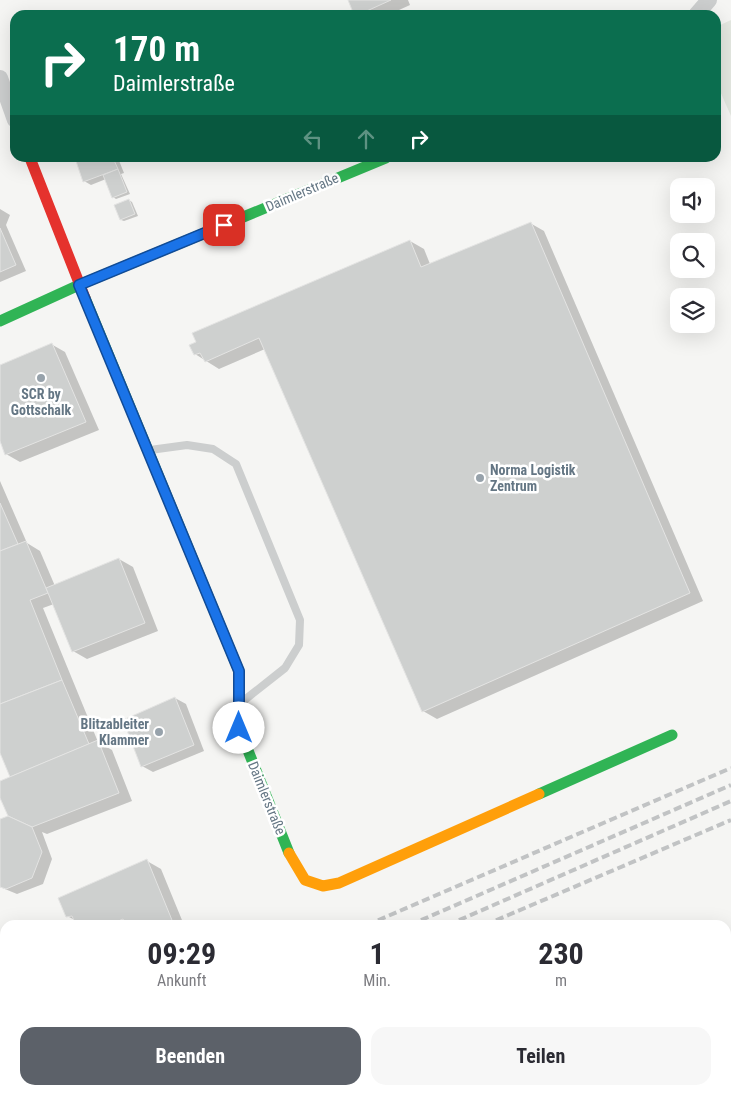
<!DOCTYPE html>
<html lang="de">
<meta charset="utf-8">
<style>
:root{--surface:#fff;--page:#f7f7f7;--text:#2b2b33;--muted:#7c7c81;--accent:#5c6169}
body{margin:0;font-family:"Roboto Condensed",sans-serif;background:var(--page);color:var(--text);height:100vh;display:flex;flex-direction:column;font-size:19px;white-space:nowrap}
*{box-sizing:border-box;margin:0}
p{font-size:16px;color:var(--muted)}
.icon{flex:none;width:28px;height:28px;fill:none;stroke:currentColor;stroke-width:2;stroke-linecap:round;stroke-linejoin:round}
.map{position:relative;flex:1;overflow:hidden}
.panel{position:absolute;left:0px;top:920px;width:731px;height:175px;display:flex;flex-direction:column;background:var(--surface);border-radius:15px 15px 0 0;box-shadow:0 5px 20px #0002}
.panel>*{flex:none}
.hud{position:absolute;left:10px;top:10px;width:711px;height:152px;border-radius:15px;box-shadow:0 5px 20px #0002;background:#0b6e4f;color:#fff;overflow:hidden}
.buttons{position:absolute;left:670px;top:178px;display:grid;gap:10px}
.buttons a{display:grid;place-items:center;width:45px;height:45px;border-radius:10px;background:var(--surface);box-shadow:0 5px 20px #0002;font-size:25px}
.pin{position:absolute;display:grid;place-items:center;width:42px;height:42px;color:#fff;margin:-21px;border-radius:10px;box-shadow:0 2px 8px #0006}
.me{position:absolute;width:55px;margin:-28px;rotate:0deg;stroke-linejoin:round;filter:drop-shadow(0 0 4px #0008)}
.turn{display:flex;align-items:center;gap:18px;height:105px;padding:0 20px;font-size:22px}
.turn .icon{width:65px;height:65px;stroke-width:2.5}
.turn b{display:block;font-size:35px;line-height:42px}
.lanes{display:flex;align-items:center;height:48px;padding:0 20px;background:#0003;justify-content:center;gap:25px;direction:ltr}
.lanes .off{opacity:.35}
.eta{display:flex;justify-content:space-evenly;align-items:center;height:85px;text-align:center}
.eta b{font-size:30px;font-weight:700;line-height:35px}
.cta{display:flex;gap:10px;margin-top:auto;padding:10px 20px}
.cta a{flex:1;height:58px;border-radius:15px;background:var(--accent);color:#fff;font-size:20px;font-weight:700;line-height:58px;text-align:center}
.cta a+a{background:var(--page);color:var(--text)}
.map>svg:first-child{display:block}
</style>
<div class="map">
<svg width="731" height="1095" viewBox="0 0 731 1095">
<rect width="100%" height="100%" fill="#f5f5f3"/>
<polygon fill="#e4e8e1" points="731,20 731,116 716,82 716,27"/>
<g fill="#0003">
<polygon points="350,0 408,0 410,5 388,15 356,15"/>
<polygon points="76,158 118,158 124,173 121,174 130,194 116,199 113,197 106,179 91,185 84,181"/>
<polygon points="129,200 132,202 138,216 124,221 121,220"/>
<polygon points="0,209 10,215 6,225 26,271 0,282"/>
<polygon points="530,223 544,231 703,601 437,719 423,711 265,349 219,369 195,354 410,241 424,249 430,264"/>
<polygon points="51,344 65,352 99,430 20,462 6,454 0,438 0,366"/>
<polygon points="0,481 27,543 40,551 55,586 119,559 133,567 158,631 87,659 73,651 54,604 43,608 98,742 112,750 132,801 47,834 42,832 52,859 43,884 17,894 0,887 0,821 9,817 0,795 0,782 12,778 0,749"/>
<polygon points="175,698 186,704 204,751 153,772 142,766"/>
<polygon points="147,861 161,869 184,925 77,925 75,920 67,916"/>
</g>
<g fill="#ced0cf" stroke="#e4e4e3">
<polygon points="348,0 391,0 358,15 354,15"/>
<polygon points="75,158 113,158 118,169 83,182"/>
<polygon points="118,169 127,192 112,198 103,175"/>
<polygon points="129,199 135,214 120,220 114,205"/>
<polygon points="531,222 690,593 422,712 259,338 205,362 200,353 194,355 189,345 196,342 192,333 410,240 421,267"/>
<polygon points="0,228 16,265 0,272"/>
<polygon points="52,343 86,422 5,455 0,441 0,365"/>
<polygon points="0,503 18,544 0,551"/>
<polygon points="26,541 48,593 30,600 62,680 0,704 0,551"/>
<polygon points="119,558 145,623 72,652 46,588"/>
<polygon points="62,680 89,744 10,777 0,753 0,704"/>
<polygon points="175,697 194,745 141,767 123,720"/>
<polygon points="98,740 119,793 32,827 8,816 0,798 0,781"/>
<polygon points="8,816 32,827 42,852 32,878 6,889 0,887 0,819"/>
<polygon points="147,859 174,925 126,925 123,919 109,925 76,925 72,916 66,917 58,898"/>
</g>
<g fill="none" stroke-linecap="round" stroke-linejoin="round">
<polyline stroke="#cccece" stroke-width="8" points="150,450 187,445 213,449 236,464 300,620 299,645 285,668 242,702"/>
<g stroke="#cccece" stroke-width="16">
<polyline points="696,15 709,0"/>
<polyline points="0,78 15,120"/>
<polyline points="0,979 5,985"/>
</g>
<g stroke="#30b455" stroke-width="11">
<polyline points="85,298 239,671 239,728 289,853"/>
<polyline points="0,321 79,285 386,158"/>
<polyline points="539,794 672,735"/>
</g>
<polyline stroke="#ff9f0a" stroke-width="11" points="289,853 305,880 323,886 339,883 539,794"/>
<polyline stroke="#e5322d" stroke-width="11" points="30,158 85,298"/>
<g stroke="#c1c3c4" stroke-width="4" stroke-dasharray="8 4" stroke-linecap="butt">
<polyline points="367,925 731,768"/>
<polyline points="410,925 731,785"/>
<polyline points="448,925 731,801"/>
<polyline points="485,925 731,820"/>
<polyline points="0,1084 5,1082"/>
<polyline points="19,1095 31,1090"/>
<polyline points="51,1095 62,1090"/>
<polyline points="97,1095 109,1090"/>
<polyline points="129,1095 141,1090"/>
</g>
</g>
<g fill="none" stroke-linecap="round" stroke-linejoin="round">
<g stroke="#114b97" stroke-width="12">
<polyline id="route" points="224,225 79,285 239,671 239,728"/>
</g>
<use href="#route" stroke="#1a73e8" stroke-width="9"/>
</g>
<g fill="#97a2ab" stroke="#fff" stroke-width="2">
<circle cx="41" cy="378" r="5"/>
<circle cx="480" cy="478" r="5"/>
<circle cx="159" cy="732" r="5"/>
</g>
<g text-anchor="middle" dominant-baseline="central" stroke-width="5" stroke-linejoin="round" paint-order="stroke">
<g font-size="14" fill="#647684" stroke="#fff">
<text transform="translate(302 192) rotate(-23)">Daimlerstraße</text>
<text transform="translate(267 798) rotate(68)">Daimlerstraße</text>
</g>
<g font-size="14" font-weight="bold" fill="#647684" stroke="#fff">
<text x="41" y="394">SCR by<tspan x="41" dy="16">Gottschalk</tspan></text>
<text x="490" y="470" text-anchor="start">Norma Logistik<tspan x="490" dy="16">Zentrum</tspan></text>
<text x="149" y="724" text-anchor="end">Blitzableiter<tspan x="149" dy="16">Klammer</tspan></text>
</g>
</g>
</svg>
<div class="buttons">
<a><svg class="icon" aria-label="sound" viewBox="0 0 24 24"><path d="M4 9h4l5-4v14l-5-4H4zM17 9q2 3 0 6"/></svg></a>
<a><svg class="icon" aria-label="search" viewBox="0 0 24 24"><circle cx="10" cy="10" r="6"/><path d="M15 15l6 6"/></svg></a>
<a><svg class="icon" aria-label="layers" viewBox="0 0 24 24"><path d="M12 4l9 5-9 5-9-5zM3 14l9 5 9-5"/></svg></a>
</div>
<div class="pin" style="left:224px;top:225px;background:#d93025"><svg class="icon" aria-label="arrive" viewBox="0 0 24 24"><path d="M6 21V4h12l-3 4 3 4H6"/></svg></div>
<svg class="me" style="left:239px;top:728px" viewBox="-20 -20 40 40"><circle r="19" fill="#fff"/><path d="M0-13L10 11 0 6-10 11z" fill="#1a73e8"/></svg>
<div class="hud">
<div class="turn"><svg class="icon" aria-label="right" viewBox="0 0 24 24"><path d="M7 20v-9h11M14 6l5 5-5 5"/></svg><div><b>170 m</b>Daimlerstraße</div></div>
<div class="lanes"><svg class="icon off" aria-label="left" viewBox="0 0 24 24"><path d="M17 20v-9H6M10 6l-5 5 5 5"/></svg><svg class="icon off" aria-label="ahead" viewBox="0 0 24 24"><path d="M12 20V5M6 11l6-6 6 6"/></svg><svg class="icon" aria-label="right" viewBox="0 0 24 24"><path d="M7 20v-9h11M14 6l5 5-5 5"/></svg></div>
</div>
<section class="panel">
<div class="eta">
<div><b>09:29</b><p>Ankunft</p></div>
<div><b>1</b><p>Min.</p></div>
<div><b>230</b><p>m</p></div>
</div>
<div class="cta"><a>Beenden</a><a>Teilen</a></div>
</section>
</div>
